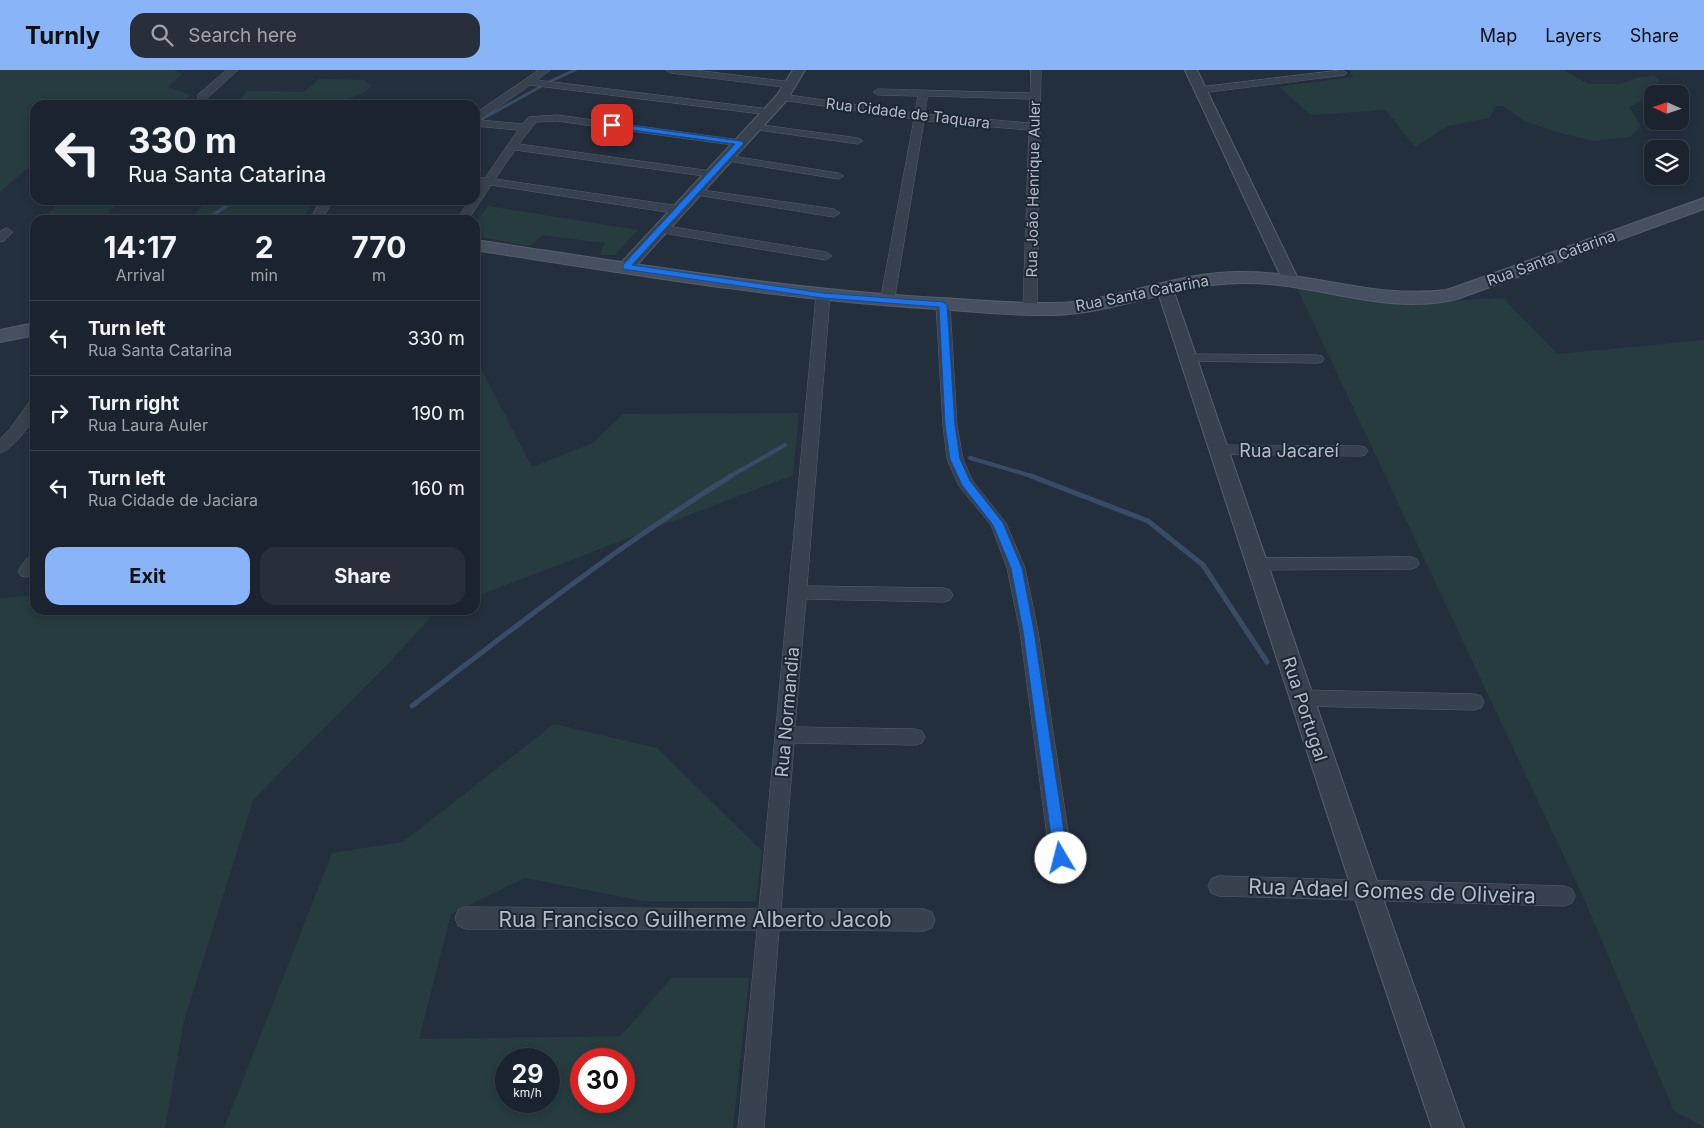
<!DOCTYPE html>
<meta charset="utf-8">
<style>
:root{--surface:#1b232e;--page:#282f3a;--text:#f1f3f6;--muted:#a0a4aa;--line:#39404a;--accent:#8ab4f8}
body{margin:0;font-family:Inter,sans-serif;background:var(--page);color:var(--text);height:100vh;display:flex;flex-direction:column;font-size:19px;white-space:nowrap}
*{box-sizing:border-box;margin:0}
p{font-size:16px;color:var(--muted)}
.icon{flex:none;width:28px;height:28px;fill:none;stroke:currentColor;stroke-width:2;stroke-linecap:round;stroke-linejoin:round}
.map{position:relative;flex:1;overflow:hidden}
.drawer{position:absolute;left:30px;top:145px;width:450px;height:400px;display:flex;flex-direction:column;background:var(--surface);border-radius:15px;box-shadow:0 2px 8px #0003,0 0 0 1px var(--line)}
.drawer>*{flex:none}
.banner{position:absolute;left:30px;top:30px;width:450px;height:105px;border-radius:15px;box-shadow:0 2px 8px #0003,0 0 0 1px var(--line);background:#1b232e;color:var(--text);overflow:hidden}
.needle{width:32px;rotate:273deg}
.controls{position:absolute;left:1644px;top:15px;display:grid;gap:10px}
.controls a{display:grid;place-items:center;width:45px;height:45px;border-radius:10px;background:var(--surface);box-shadow:0 2px 8px #0003,0 0 0 1px var(--line);font-size:25px}
.speed{position:absolute;left:495px;top:978px;display:flex;gap:10px;font-size:25px;font-weight:700;text-align:center}
.speed>*{display:grid;place-content:center;width:65px;height:65px;border-radius:50%;background:var(--surface);box-shadow:0 2px 8px #0003,0 0 0 1px var(--line);line-height:1}
.speed small{font-size:12px;font-weight:400}
.speed .limit{border:8px solid #d22;background:#fff;color:#111}
.pin{position:absolute;display:grid;place-items:center;width:42px;height:42px;color:#fff;margin:-21px;border-radius:10px;box-shadow:0 2px 8px #0006}
.me{position:absolute;width:55px;margin:-28px;rotate:352deg;stroke-linejoin:round;filter:drop-shadow(0 0 4px #0008)}
.turn{display:flex;align-items:center;gap:18px;height:105px;padding:0 15px;font-size:22px}
.turn .icon{width:65px;height:65px;stroke-width:2.5}
.turn b{display:block;font-size:35px;line-height:42px}
.eta{display:flex;justify-content:space-evenly;align-items:center;height:85px;text-align:center}
.eta b{font-size:30px;font-weight:700;line-height:35px}
.action{display:flex;gap:10px;margin-top:auto;padding:10px 15px}
.action a{flex:1;height:58px;border-radius:15px;background:var(--accent);color:#111;font-size:20px;font-weight:700;line-height:58px;text-align:center}
.action a+a{background:var(--page);color:var(--text)}
ul{padding:0;list-style:none}
li{display:flex;align-items:center;gap:15px;height:75px;padding:0 15px;border-top:1px solid var(--line)}
li div{flex:1}
li b{display:block;font-size:19px}
li em{font-style:normal}
header{display:flex;align-items:center;gap:30px;box-sizing:border-box;height:70px;padding:0 25px;background:var(--accent);color:#111}
header strong{font-size:24px}
nav{display:flex;gap:28px;margin-inline-start:auto;font-size:18px}
.search{width:350px;height:45px;background:var(--page);display:flex;align-items:center;gap:12px;box-sizing:border-box;padding:0 18px;border-radius:15px;color:var(--muted);font-size:19px}
.map>svg:first-child{display:block}
</style>
<header>
<strong>Turnly</strong>
<div class="search"><svg class="icon" aria-label="search" viewBox="0 0 24 24"><circle cx="10" cy="10" r="6"/><path d="M15 15l6 6"/></svg>Search here</div>
<nav><a>Map</a><a>Layers</a><a>Share</a></nav>
</header>
<div class="map">
<svg width="1704" height="1058" viewBox="0 0 1704 1058">
<rect width="100%" height="100%" fill="#242f3e"/>
<g fill="#263c3f" fill-rule="evenodd">
<polygon points="0,0 174,0 182,4 168,17 191,25 179,35 35,35 35,92 0,122"/>
<polygon points="1349,0 1564,0 1588,14 1620,14 1640,7 1655,6 1659,11 1642,30 1629,37 1641,56 1630,67 1594,71 1557,62 1524,51 1503,36 1496,36 1489,48 1448,56 1415,77 1386,40 1311,45 1279,17 1353,7"/>
<path d="M 319,9 L 365,10 L 369,15 L 372,15 C 353,40 268,35 236,35 L 247,21 L 304,22 Z"/>
<polygon points="64,130 122,130 99,150 41,149"/>
<polygon points="207,130 315,130 301,150 189,150"/>
<polygon points="488,136 638,160 615,185 600,185 605,173 543,165 530,176 475,166 475,154"/>
<polygon points="1297,218 1403,233 1503,228 1558,284 1704,270 1704,1057 1674,1041 1585,831"/>
<polygon points="475,287 532,397 593,373 623,344 799,343 793,405 475,527"/>
<polygon points="35,525 35,540 441,540 435,542 389,593 253,730 184,951 165,1058 0,1058 0,528"/>
<path d="M 554,654 L 657,678 L 762,781 L 756,831 L 643,831 L 525,808 L 451,844 L 419,969 L 621,966 L 671,908 L 749,908 L 733,1058 L 224,1058 L 332,783 L 403,772 ZM 506,989 L 549,989 L 549,1031 L 506,1031 ZM 581,989 L 624,989 L 624,1031 L 581,1031 Z"/>
</g>
<g fill="none" stroke-linecap="round" stroke-linejoin="round">
<g stroke="#394c67" stroke-width="3">
<polyline points="549,12 575,0"/>
<polyline points="482,49 540,17"/>
<polyline points="206,150 235,130"/>
</g>
<g stroke="#394c67" stroke-width="4">
<polyline points="970,388 1035,407"/>
<polyline points="729,407 785,375"/>
</g>
<g stroke="#394c67" stroke-width="5">
<polyline points="1031,406 1148,451 1203,495 1267,592"/>
<path d="M 412,636 C 516,556 619,475 731,406"/>
</g>
<g stroke="#565f6c" stroke-width="1">
<g id="minor">
<polygon points="227,0 238,0 206,29 198,29 198,25"/>
<polygon points="539,0 550,0 537,10 769,39 774,42 769,45 530,15 480,50 522,54 529,47 557,45 740,70 745,73 740,76 557,51 536,52 519,74 711,101 717,104 711,107 515,80 495,109 679,136 685,140 679,144 491,115 468,150 456,150 470,130 475,130 475,122 481,114 475,113 475,107 485,108 518,60 475,56 475,44"/>
<polygon points="666,0 695,0 791,12 796,15 791,18 671,3"/>
<path d="M 1031,0 L 1041,0 L 1037,238 L 1030,242 L 1023,238 L 1029,60 L 924,51 L 894,232 L 892,235 L 882,235 L 880,232 L 914,49 L 782,30 L 777,27 L 782,24 L 915,43 L 918,26 L 878,25 L 873,22 L 878,19 L 1030,23 ZM 928,26 L 1030,29 L 1029,53 L 925,44 Z"/>
<polygon points="1342,0 1347,3 1345,5 1201,23 1196,20 1201,17"/>
<polygon points="755,54 858,68 863,71 858,74 751,59 750,57"/>
<polygon points="726,85 838,103 844,106 838,109 722,90 720,88"/>
<polygon points="695,119 834,139 840,143 834,147 691,124 689,122"/>
<polygon points="321,130 333,130 322,150 310,150"/>
<polygon points="661,155 826,182 832,186 826,190 657,162 655,159"/>
<polygon points="7,158 13,162 4,171 0,172 0,162"/>
<polygon points="823,222 830,226 807,516 944,518 950,520 953,525 950,530 944,532 806,529 795,657 915,659 922,661 925,667 922,673 915,675 794,673 781,839 924,839 932,842 935,850 932,858 924,861 779,860 764,1058 738,1058 757,860 466,859 458,856 455,848 458,840 466,837 759,839 816,226"/>
<polygon points="943,231 950,235 957,355 963,389 972,410 1006,453 1025,498 1038,561 1072,788 1069,795 1061,798 1053,795 1050,788 1020,561 1007,498 991,455 959,416 947,389 943,355 936,235"/>
<polygon points="1188,284 1317,285 1322,286 1324,289 1322,292 1317,293 1183,291 1181,288 1183,285"/>
<path d="M 35,329 C 35,334 36,341 35,345 C 31,356 11,380 0,383 L 0,369 L 10,359 L 30,331 Z"/>
<polygon points="1218,375 1360,376 1365,377 1368,381 1365,385 1360,386 1213,384 1210,380 1213,376"/>
<path d="M 35,484 L 35,503 L 27,507 L 21,506 L 18,501 C 23,493 27,486 35,484 Z"/>
<polygon points="1411,487 1417,489 1419,493 1417,497 1411,499 1257,500 1251,498 1249,494 1251,490 1257,488"/>
<polygon points="1302,620 1474,624 1481,626 1484,632 1481,638 1474,640 1302,636 1295,634 1293,628 1295,622"/>
<polygon points="1219,806 1564,816 1572,819 1575,826 1572,833 1564,836 1219,826 1211,823 1208,816 1211,809"/>
</g>
</g>
<g stroke="#565f6c" stroke-width="2">
<g id="tertiary">
<polygon points="793,0 805,0 787,30 632,200 620,200 618,197 620,194 777,25"/>
<polygon points="1185,0 1197,0 1299,211 1297,215 1285,215 1283,211"/>
<polygon points="1165,214 1171,215 1173,219 1380,820 1464,1058 1432,1058 1352,820 1157,219 1159,215"/>
</g>
</g>
<g stroke="#565f6c" stroke-width="2">
<g id="secondary">
<path d="M 1704,128 L 1704,139 L 1457,229 C 1384,247 1313,211 1240,213 C 1176,214 1117,243 1054,245 C 1015,246 977,242 939,239 C 783,230 629,204 475,180 L 475,170 C 629,193 783,219 939,228 C 977,230 1015,234 1053,233 C 1117,232 1177,201 1242,202 C 1313,202 1373,229 1447,220 Z"/>
<polygon points="35,253 35,265 0,272 0,260"/>
</g>
</g>
<use href="#minor" fill="#38414e" fill-rule="evenodd"/>
<use href="#tertiary" fill="#38414e" fill-rule="evenodd"/>
<use href="#secondary" fill="#465061" fill-rule="evenodd"/>
</g>
<polygon fill="#1a73e8" stroke="#114b97" points="612,53 740,71 744,73 632,195 823,223 943,232 947,235 955,355 960,389 970,411 1003,453 1022,498 1034,561 1068,788 1066,793 1061,794 1056,793 1054,788 1023,561 1011,498 993,455 962,415 950,389 945,355 939,237 823,228 623,199 623,195 735,74 610,57 609,55"/>
<g text-anchor="middle" dominant-baseline="central" stroke-width="4" stroke-linejoin="round" paint-order="stroke">
<g font-size="15" fill="#b4bcc9" stroke="#1d2633">
<text transform="translate(908 43) rotate(7)">Rua Cidade de Taquara</text>
<text transform="translate(1033 119) rotate(-89)">Rua João Henrique Auler</text>
<text transform="translate(1551 188) rotate(-20)">Rua Santa Catarina</text>
<text transform="translate(1142 223) rotate(-11)">Rua Santa Catarina</text>
</g>
<g font-size="18" fill="#b4bcc9" stroke="#1d2633">
<text x="1289" y="380">Rua Jacareí</text>
<text transform="translate(1305 639) rotate(72)">Rua Portugal</text>
<text transform="translate(787 642) rotate(-85)">Rua Normandia</text>
</g>
<g font-size="21" fill="#b4bcc9" stroke="#1d2633">
<text transform="translate(1392 821) rotate(2)">Rua Adael Gomes de Oliveira</text>
<text x="695" y="849">Rua Francisco Guilherme Alberto Jacob</text>
</g>
</g>
</svg>
<div class="controls">
<a><svg class="needle" viewBox="-14 -14 28 28"><path d="M0-13l5 13h-10z" fill="#e53935"/><path d="M0 13l5-13h-10z" fill="#a0a4aa"/></svg></a>
<a><svg class="icon" aria-label="layers" viewBox="0 0 24 24"><path d="M12 4l9 5-9 5-9-5zM3 14l9 5 9-5"/></svg></a>
</div>
<div class="speed"><div>29<small>km/h</small></div><div class="limit">30</div></div>
<div class="pin" style="left:612px;top:55px;background:#d93025"><svg class="icon" aria-label="arrive" viewBox="0 0 24 24"><path d="M6 21V4h12l-3 4 3 4H6"/></svg></div>
<svg class="me" style="left:1061px;top:788px" viewBox="-20 -20 40 40"><circle r="19" fill="#fff"/><path d="M0-13L10 11 0 6-10 11z" fill="#1a73e8"/></svg>
<div class="banner">
<div class="turn"><svg class="icon" aria-label="left" viewBox="0 0 24 24"><path d="M17 20v-9H6M10 6l-5 5 5 5"/></svg><div><b>330 m</b>Rua Santa Catarina</div></div>
</div>
<section class="drawer">
<div class="eta">
<div><b>14:17</b><p>Arrival</p></div>
<div><b>2</b><p>min</p></div>
<div><b>770</b><p>m</p></div>
</div>
<ul>
<li><svg class="icon" aria-label="left" viewBox="0 0 24 24"><path d="M17 20v-9H6M10 6l-5 5 5 5"/></svg><div><b>Turn left</b><p>Rua Santa Catarina</p></div><em>330 m</em></li>
<li><svg class="icon" aria-label="right" viewBox="0 0 24 24"><path d="M7 20v-9h11M14 6l5 5-5 5"/></svg><div><b>Turn right</b><p>Rua Laura Auler</p></div><em>190 m</em></li>
<li><svg class="icon" aria-label="left" viewBox="0 0 24 24"><path d="M17 20v-9H6M10 6l-5 5 5 5"/></svg><div><b>Turn left</b><p>Rua Cidade de Jaciara</p></div><em>160 m</em></li>
</ul>
<div class="action"><a>Exit</a><a>Share</a></div>
</section>
</div>
